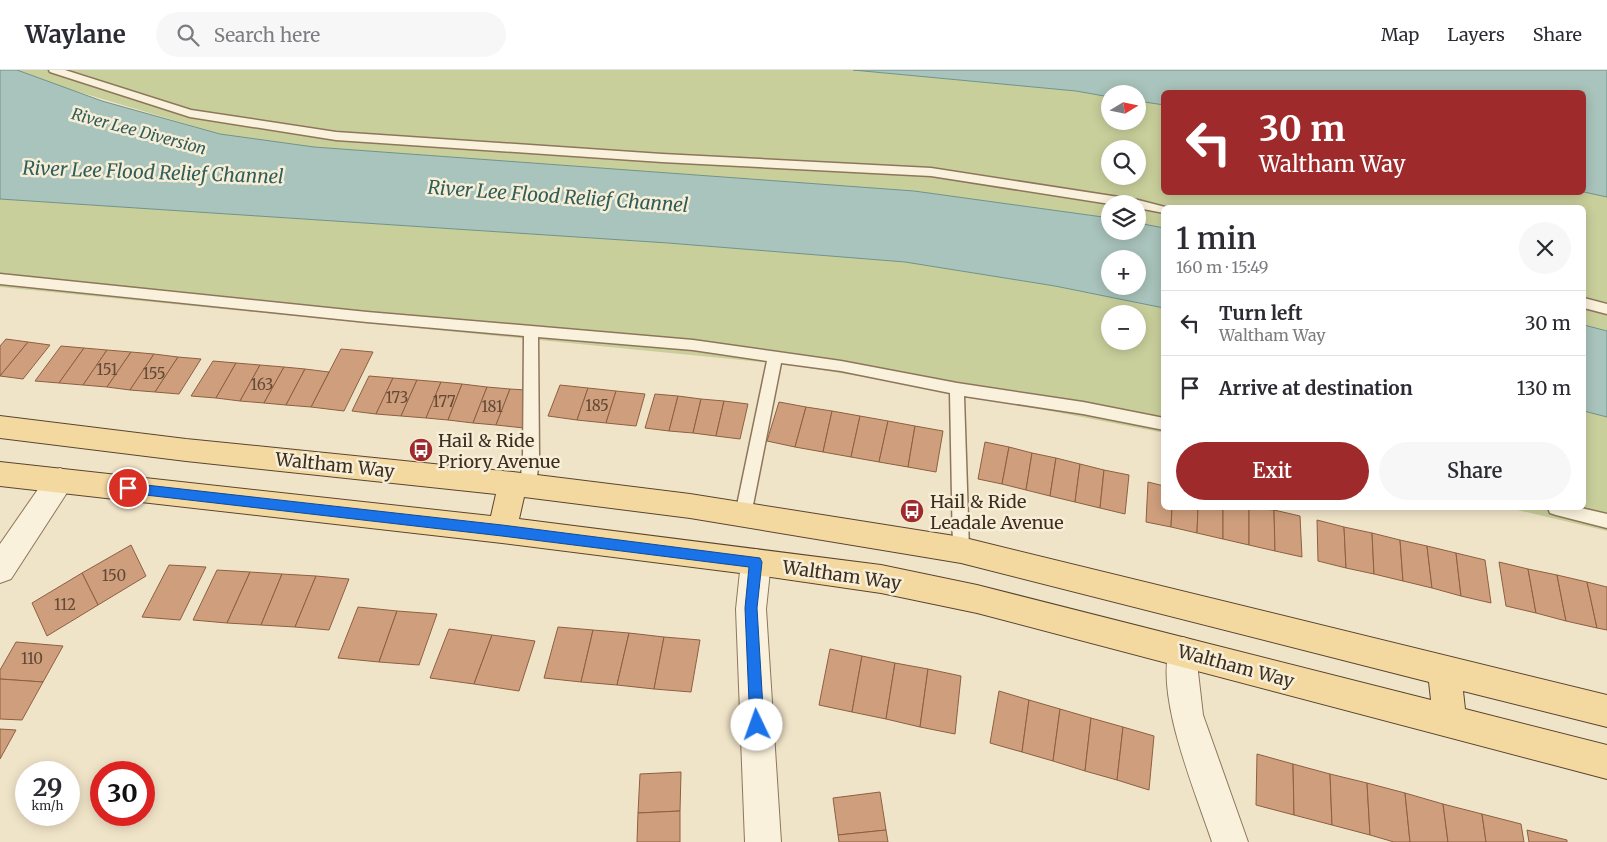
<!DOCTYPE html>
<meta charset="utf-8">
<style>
:root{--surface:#fff;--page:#f7f7f7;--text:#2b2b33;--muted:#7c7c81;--line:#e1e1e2;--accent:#9e2a2b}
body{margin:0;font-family:Merriweather,serif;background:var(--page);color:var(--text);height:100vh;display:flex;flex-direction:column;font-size:19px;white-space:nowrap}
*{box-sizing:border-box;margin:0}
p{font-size:16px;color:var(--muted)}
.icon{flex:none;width:28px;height:28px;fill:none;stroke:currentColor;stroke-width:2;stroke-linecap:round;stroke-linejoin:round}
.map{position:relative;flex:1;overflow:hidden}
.details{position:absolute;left:1161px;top:135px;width:425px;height:305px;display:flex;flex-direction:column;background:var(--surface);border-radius:8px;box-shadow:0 2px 12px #0003}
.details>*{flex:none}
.top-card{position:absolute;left:1161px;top:20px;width:425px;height:105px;border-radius:8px;box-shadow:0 2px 12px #0003;background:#9e2a2b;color:#fff;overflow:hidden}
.needle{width:32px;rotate:80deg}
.buttons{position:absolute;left:1101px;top:15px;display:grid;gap:10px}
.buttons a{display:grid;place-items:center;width:45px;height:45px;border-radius:50%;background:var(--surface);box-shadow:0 2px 12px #0003;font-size:25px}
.speed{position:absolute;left:15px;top:691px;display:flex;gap:10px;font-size:25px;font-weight:700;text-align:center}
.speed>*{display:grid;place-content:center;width:65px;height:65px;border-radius:50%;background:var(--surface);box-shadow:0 2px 12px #0003;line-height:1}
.speed small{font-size:12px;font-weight:400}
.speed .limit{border:8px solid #d22;background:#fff;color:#111}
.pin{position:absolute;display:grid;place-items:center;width:42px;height:42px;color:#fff;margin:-21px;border:2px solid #fff;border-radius:50%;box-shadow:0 1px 5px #0007}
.me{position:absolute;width:55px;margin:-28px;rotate:357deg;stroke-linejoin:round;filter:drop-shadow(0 0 4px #0008)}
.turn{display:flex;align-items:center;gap:18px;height:105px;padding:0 15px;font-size:22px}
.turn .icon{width:65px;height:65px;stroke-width:2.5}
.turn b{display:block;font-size:35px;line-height:42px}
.round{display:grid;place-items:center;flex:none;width:52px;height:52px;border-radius:26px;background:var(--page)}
.head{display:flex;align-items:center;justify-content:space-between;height:85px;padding:0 15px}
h1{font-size:30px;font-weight:600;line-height:38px}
.cta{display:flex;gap:10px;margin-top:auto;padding:10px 15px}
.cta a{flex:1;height:58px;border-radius:30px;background:var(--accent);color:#fff;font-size:20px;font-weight:600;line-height:58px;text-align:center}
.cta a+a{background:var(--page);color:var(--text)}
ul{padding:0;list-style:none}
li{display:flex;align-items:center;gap:15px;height:65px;padding:0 15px;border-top:1px solid var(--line)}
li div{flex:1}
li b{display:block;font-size:19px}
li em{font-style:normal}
header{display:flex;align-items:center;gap:30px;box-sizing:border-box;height:70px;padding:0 25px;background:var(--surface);border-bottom:1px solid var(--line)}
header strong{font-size:24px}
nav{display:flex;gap:28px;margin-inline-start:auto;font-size:18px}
.search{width:350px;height:45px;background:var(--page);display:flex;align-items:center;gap:12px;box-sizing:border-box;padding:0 18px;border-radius:28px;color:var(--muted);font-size:19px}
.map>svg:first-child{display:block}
</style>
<header>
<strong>Waylane</strong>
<div class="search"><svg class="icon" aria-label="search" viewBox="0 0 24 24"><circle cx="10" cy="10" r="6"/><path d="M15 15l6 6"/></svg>Search here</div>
<nav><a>Map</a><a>Layers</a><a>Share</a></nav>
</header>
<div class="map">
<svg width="1607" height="772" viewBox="0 0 1607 772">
<rect width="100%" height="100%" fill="#f0e4c8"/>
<g fill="#c9cf9b" fill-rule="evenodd">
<path d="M 17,0 L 853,0 L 1076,21 L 1110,27 L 1110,51 L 1138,51 L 1138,31 L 1164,35 L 1164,122 L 1584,122 L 1607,127 L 1607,261 L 1584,255 L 1584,138 L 1164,138 L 1164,158 L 1138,153 L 1138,134 L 1110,134 L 1110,148 L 914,121 L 314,77 L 220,64 L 62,17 ZM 1110,79 L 1138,79 L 1138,106 L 1110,106 Z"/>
<path d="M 0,129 L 668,173 L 905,192 L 1055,216 L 1164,238 L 1164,363 L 948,321 L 792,295 L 0,217 ZM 1110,244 L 1138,244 L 1138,271 L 1110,271 Z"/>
<polygon points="1584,341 1607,347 1607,461 1509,438 1584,438"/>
</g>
<g fill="#a9c4bc" stroke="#6f938a" fill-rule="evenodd">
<path d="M 0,0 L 17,0 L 102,31 L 220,64 L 314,77 L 914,121 L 1110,148 L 1110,161 L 1138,161 L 1138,153 L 1164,158 L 1164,238 L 1055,216 L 905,192 L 668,173 L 0,129 ZM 1110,189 L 1138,189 L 1138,216 L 1110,216 Z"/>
<polygon points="853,0 1607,0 1607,127 1584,122 1584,22 1164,22 1164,35 1138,31 1138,24 1110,24 1110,27 1076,21"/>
<polygon points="1584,255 1607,261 1607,347 1584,341"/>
</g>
<g fill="#cf9f7d" stroke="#8d5f41">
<polygon points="6,269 28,272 0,306 0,276"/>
<polygon points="28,272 50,275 23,309 0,306"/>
<polygon points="61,276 84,278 59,313 35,311"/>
<polygon points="84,278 107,280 83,315 59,313"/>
<polygon points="341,279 373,282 344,341 311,337"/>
<polygon points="107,280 131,282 107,317 83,315"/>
<polygon points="131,282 154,284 130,320 107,317"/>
<polygon points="154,284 178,287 155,322 130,320"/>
<polygon points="178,287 201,289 179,324 155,322"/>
<polygon points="213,291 236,293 216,328 191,326"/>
<polygon points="236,293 260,295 240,331 216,328"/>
<polygon points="260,295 284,297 264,333 240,331"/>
<polygon points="284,297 305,299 286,335 264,333"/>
<polygon points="305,299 329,302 311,337 286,335"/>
<polygon points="369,306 393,308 376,344 352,341"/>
<polygon points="393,308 417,310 401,346 376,344"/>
<polygon points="417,310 441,312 426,348 401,346"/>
<polygon points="441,312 462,314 448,350 426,348"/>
<polygon points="462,314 487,317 473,353 448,350"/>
<polygon points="560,315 588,318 577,350 548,346"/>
<polygon points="487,317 510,319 496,355 473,353"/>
<polygon points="588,318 616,321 606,353 577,350"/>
<polygon points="510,319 526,320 524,358 496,355"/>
<polygon points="616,321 645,324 636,356 606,353"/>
<polygon points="655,324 678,326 669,361 645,358"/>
<polygon points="678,326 701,329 693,363 669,361"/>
<polygon points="701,329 724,331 716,366 693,363"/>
<polygon points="724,331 748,334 740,369 716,366"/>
<polygon points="779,332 806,337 795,377 767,371"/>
<polygon points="806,337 832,341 823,382 795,377"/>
<polygon points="832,341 860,346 851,387 823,382"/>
<polygon points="860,346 888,351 879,392 851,387"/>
<polygon points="888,351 915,356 908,397 879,392"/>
<polygon points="915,356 943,361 936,402 908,397"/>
<polygon points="985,372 1009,377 1002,414 978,409"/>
<polygon points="1009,377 1032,383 1026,420 1002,414"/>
<polygon points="1032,383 1056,388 1050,426 1026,420"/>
<polygon points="1056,388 1080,394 1075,432 1050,426"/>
<polygon points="1080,394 1104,400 1100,438 1075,432"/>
<polygon points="1104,400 1129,405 1125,444 1100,438"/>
<polygon points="1148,412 1164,416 1164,438 1172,438 1171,457 1146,452"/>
<polygon points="1172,438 1198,438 1197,463 1171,457"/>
<polygon points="1198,438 1223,438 1223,469 1197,463"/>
<polygon points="1223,438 1249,438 1249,475 1223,469"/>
<polygon points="1249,438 1274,440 1275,481 1249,475"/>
<polygon points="1274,440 1300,446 1302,487 1275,481"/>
<polygon points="1317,450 1344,457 1346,498 1318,491"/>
<polygon points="1344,457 1372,463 1374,504 1346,498"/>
<polygon points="1372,463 1400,470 1403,511 1374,504"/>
<polygon points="1400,470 1427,476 1432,518 1403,511"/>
<polygon points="131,475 146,506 98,535 82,503"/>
<polygon points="1427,476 1456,483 1461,526 1432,518"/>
<polygon points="1456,483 1485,490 1491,533 1461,526"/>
<polygon points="1499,492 1528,499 1536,543 1506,536"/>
<polygon points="169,495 206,497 180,550 142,547"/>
<polygon points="1528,499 1557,505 1566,551 1536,543"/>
<polygon points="217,500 250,502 227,553 193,550"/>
<polygon points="250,502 282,504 261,555 227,553"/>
<polygon points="82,503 98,535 47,566 32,533"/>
<polygon points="282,504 316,506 295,557 261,555"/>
<polygon points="1557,505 1587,512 1597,558 1566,551"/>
<polygon points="316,506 349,509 329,560 295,557"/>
<polygon points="1587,512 1607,517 1607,560 1597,558"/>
<polygon points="358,537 397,541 379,592 338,588"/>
<polygon points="397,541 437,544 419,595 379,592"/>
<polygon points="558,557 593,560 581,612 544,608"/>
<polygon points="449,559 492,565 474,614 430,608"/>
<polygon points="593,560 629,563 617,615 581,612"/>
<polygon points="629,563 664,567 654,619 617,615"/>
<polygon points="492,565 535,571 519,621 474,614"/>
<polygon points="664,567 700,570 691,622 654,619"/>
<polygon points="16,572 63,576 43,612 0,609 0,600"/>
<polygon points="830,579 862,586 852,642 819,635"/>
<polygon points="862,586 895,593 886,649 852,642"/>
<polygon points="895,593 928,599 920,657 886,649"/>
<polygon points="928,599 961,606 955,664 920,657"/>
<polygon points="0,609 43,612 22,650 0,649"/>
<polygon points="999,621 1029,630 1022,682 990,673"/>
<polygon points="1029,630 1060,639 1053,691 1022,682"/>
<polygon points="1060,639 1091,648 1085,701 1053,691"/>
<polygon points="1091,648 1123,657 1117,710 1085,701"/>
<polygon points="1123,657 1154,666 1149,720 1117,710"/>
<polygon points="0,659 16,660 0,689"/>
<polygon points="1257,684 1293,694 1294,745 1256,735"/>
<polygon points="1293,694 1330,704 1332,755 1294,745"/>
<polygon points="681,702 680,741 638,743 640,704"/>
<polygon points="1330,704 1367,713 1370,765 1332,755"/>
<polygon points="1367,713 1405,723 1410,772 1394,772 1370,765"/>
<polygon points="880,722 886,760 838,765 833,728"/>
<polygon points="1405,723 1443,734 1448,772 1410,772"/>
<polygon points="1443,734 1482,744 1486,772 1448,772"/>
<polygon points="680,741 680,772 637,772 638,743"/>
<polygon points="1482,744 1521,754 1524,772 1486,772"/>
<polygon points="886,760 888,772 839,772 838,765"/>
<polygon points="1527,760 1567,770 1567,772 1529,772"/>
</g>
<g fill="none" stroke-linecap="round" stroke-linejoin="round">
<g stroke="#8d765c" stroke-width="3">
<g id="lane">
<polygon points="49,0 65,0 191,40 336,62 662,84 931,98 1138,130 1169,138 1164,138 1164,143 1138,138 1138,134 1110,134 931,106 662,92 336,70 190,47 50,2"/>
<polygon points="0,204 367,242 693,270 841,291 957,313 1083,332 1164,348 1164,360 1083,344 964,326 969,480 967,485 961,487 955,485 953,480 950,323 841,301 781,293 751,445 749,450 743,452 737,450 735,445 767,291 693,280 538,267 539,387 536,416 533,421 528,423 523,421 520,416 523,387 524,266 367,252 0,214"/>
<polygon points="1584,228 1607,234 1607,244 1584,238"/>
<polygon points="1548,438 1581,438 1607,444 1607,458 1556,445 1550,443"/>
</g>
</g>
<g stroke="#8d765c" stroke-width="2">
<g id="street">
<polygon points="60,398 70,402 74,410 70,418 11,509 0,513 0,474 50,402"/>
<polygon points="756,479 766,483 771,492 766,539 781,772 745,772 736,539 741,492 746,483"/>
<path d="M 1183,567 L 1194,571 L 1199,582 L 1198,602 L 1203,645 L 1248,772 L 1212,772 C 1196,723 1151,619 1172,571 Z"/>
</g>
</g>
<g stroke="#5b4430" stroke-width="2">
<path id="primary" d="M 0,346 L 186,369 L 513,402 L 690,424 L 961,467 L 1607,625 L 1607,657 L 1463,621 L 1465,639 L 1607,675 L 1607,709 L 977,543 L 881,523 L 756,505 L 502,473 L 0,416 L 0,392 L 491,446 L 496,424 L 186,391 L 0,368 ZM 524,427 L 690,448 L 961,493 L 1429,612 L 1431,630 L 977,515 L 881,495 L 519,449 Z"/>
</g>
<use href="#lane" fill="#faf1dc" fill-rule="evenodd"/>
<use href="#street" fill="#faf1dc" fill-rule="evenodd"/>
<use href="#primary" fill="#f3d9a0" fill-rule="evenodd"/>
</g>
<polygon fill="#1a73e8" stroke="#114b97" points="128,413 502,455 760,488 762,492 757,538 764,655 762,660 757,662 752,660 750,655 745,538 749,497 502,466 128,423 123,421 122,418 123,414"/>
<defs>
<g id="bus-disc" transform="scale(1.25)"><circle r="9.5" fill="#9e2a2b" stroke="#f7eed8"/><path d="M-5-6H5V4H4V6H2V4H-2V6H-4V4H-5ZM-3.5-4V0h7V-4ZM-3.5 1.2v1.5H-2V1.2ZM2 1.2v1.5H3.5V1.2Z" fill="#fff"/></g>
</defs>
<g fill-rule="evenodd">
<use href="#bus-disc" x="421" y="380"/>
<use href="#bus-disc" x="912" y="441"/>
</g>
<g text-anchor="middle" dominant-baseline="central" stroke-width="5" stroke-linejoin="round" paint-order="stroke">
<g font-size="15" fill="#624a37">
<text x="107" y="299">151</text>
<text x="154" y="303">155</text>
<text x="262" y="314">163</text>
<text x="397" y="327">173</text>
<text x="444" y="331">177</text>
<text x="597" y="335">185</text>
<text x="492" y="336">181</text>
<text x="114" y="505">150</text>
<text x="65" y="534">112</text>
<text x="32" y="588">110</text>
</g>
<g font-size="16" font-style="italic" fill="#2f5d5a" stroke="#f7eed8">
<text transform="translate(139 61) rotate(15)">River Lee Diversion</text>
</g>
<g font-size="18" fill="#3d2e20" stroke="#f7eed8" text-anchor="start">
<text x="438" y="370">Hail &amp; Ride<tspan x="438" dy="21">Priory Avenue</tspan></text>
<text x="930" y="431">Hail &amp; Ride<tspan x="930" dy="21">Leadale Avenue</tspan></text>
</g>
<g font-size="18" fill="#3d2e20" stroke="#f7eed8">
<text transform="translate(335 395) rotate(6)">Waltham Way</text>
<text transform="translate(842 505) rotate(8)">Waltham Way</text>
<text transform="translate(1236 596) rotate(15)">Waltham Way</text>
</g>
<g font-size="19" font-style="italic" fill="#2f5d5a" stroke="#f7eed8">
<text transform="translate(153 102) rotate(2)">River Lee Flood Relief Channel</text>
<text transform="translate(558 126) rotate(4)">River Lee Flood Relief Channel</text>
</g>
</g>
</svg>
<div class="buttons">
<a><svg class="needle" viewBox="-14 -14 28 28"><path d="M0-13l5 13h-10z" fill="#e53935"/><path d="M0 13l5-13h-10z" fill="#7c7c81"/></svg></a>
<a><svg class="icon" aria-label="search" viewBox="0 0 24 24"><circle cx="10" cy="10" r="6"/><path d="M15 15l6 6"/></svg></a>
<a><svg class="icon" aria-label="layers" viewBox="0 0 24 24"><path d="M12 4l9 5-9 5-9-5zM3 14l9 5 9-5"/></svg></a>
<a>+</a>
<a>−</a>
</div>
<div class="speed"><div>29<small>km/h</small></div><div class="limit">30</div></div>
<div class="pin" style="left:128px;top:418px;background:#d93025"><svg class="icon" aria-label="arrive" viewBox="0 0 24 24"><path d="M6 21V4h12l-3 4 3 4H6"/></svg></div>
<svg class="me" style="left:757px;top:655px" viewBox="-20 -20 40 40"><circle r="19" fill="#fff"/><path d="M0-13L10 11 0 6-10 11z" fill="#1a73e8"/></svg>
<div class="top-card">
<div class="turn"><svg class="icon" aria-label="left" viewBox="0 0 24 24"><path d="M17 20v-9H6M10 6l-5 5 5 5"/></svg><div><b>30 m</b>Waltham Way</div></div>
</div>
<section class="details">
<div class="head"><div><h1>1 min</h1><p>160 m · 15:49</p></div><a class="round"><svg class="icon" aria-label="close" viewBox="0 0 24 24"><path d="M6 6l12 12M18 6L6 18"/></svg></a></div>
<ul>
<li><svg class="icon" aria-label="left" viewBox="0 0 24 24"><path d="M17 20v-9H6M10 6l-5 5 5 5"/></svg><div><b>Turn left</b><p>Waltham Way</p></div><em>30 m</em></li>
<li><svg class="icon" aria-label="arrive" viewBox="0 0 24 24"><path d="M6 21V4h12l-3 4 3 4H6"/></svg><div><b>Arrive at destination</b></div><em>130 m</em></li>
</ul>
<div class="cta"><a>Exit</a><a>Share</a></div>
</section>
</div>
